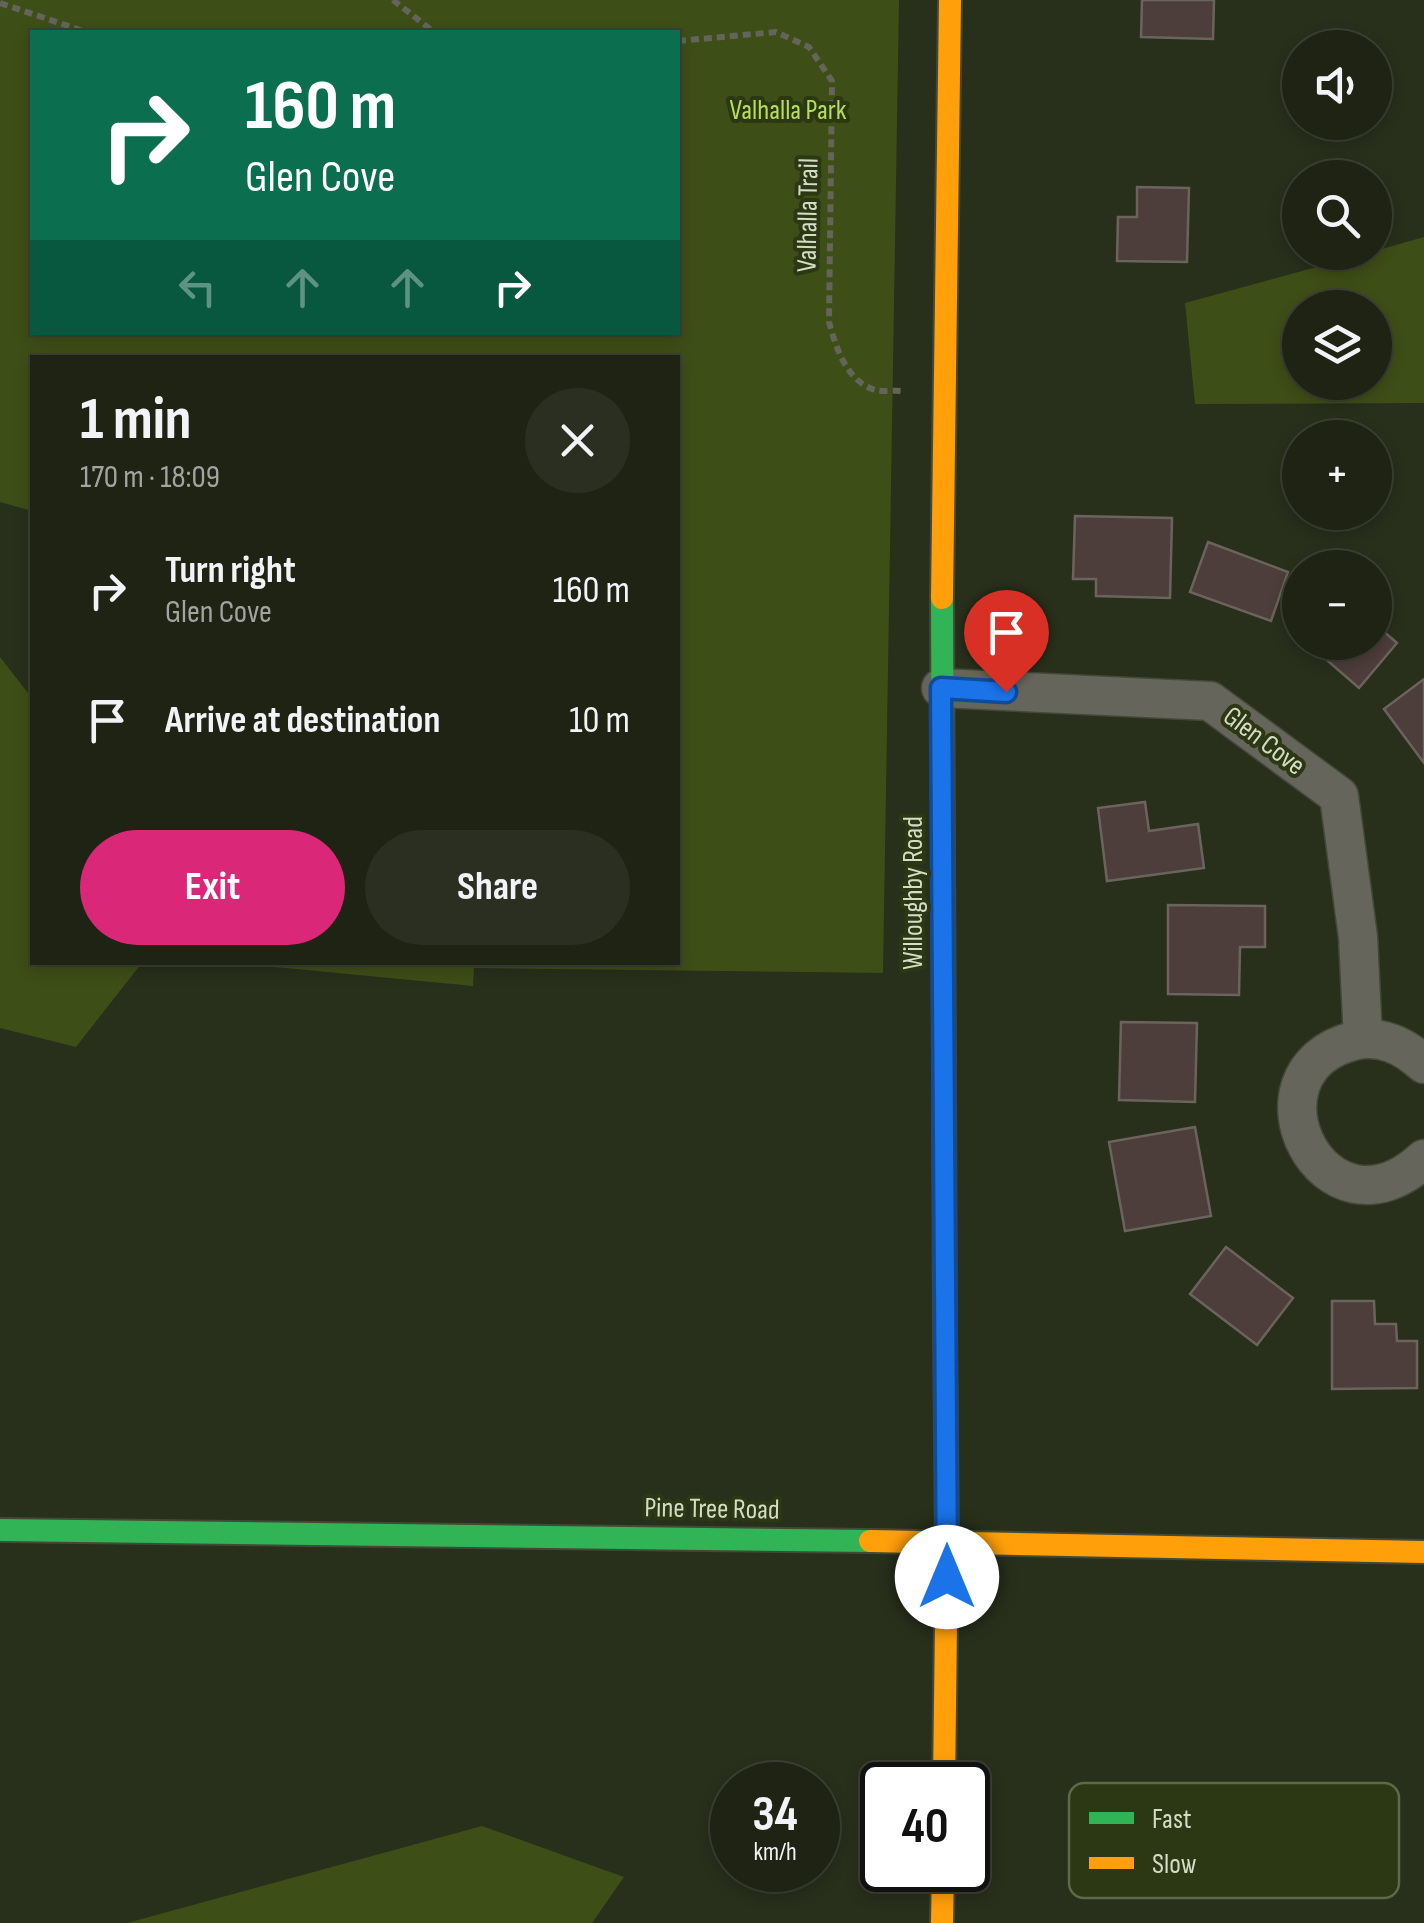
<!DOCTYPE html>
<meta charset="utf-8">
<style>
:root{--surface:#1e2314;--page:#2b2f22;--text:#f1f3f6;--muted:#a1a4a0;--line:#3c4034;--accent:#db2777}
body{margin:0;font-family:"Sofia Sans Condensed",sans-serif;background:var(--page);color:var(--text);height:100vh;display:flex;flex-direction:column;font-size:38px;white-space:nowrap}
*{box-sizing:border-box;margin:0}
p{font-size:32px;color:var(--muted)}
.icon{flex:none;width:55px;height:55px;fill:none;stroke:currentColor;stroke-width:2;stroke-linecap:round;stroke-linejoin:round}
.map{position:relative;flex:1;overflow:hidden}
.side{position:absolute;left:30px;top:355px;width:650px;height:610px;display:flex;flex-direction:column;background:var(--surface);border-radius:0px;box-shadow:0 5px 15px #0003,0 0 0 2px var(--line)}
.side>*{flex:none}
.hud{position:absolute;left:30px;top:30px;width:650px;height:305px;border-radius:0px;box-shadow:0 5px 15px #0003,0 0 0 2px var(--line);background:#0b6e4f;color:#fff;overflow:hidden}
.tools{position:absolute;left:1282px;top:30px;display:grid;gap:20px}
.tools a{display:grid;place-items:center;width:110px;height:110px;border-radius:50%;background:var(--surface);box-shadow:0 5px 15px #0003,0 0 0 2px var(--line);font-size:50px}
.speed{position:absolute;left:710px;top:1762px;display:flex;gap:20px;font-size:50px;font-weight:700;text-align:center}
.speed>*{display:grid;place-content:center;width:130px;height:130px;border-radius:50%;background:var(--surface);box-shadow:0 5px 15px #0003,0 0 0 2px var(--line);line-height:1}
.speed small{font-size:25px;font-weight:400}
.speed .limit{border:5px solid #111;border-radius:15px;background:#fff;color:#111}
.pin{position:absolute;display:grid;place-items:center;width:85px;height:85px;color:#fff;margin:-102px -42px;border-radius:50% 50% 50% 0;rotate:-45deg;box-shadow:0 0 10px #0007}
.pin .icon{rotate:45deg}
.me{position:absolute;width:110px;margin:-55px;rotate:0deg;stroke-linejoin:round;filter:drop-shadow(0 0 8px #0008)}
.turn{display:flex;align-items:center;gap:35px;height:210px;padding:0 50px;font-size:45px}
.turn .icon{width:130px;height:130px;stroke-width:2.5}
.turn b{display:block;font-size:70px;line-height:85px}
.lanes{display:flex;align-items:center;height:95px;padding:0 50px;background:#0003;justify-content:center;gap:50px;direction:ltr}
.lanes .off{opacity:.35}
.round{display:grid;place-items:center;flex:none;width:105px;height:105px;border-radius:52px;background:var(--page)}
.headline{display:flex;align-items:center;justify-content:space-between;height:170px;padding:0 50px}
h1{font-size:60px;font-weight:700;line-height:75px}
.action{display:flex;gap:20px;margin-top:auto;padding:20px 50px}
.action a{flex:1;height:115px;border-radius:60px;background:var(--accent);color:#fff;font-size:40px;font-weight:700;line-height:115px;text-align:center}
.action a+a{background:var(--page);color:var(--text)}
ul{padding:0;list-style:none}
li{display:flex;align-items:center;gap:30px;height:130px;padding:0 50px}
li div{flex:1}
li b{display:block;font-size:38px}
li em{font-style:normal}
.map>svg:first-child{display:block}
</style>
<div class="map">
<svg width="1424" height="1923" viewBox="0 0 1424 1923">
<rect width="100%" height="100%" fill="#282f1b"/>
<g fill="#3e4e17" fill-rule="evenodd">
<path d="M 0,0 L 899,0 L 883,973 L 474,968 L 473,986 L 253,965 L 141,964 L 76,1047 L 0,1028 L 0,657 L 32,698 L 32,962 L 678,962 L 678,358 L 32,358 L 32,511 L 0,502 ZM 32,32 L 678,32 L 678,332 L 32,332 Z"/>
<path d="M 1424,237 L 1424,403 L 1195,404 L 1185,303 L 1368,253 L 1375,252 L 1375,251 ZM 1300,308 L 1375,308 L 1375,382 L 1300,382 Z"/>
<polygon points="482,1826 624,1877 592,1923 127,1923"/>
</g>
<g fill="#4d3d3b" stroke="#6a645d" stroke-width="2.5">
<polygon points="1142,0 1214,0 1213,39 1141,37"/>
<polygon points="1137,187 1189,188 1187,262 1117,261 1118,217 1137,217"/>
<polygon points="1075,516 1172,518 1170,598 1096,596 1096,579 1073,579"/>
<polygon points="1208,542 1288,572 1271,621 1190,592"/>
<polygon points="1375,624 1397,643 1359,688 1306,642 1375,642"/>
<polygon points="1424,679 1424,763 1384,709"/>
<polygon points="1145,802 1149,831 1198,824 1204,868 1107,881 1098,808"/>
<polygon points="1168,905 1265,906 1265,947 1240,947 1239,995 1168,994"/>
<polygon points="1121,1022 1197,1023 1195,1102 1119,1100"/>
<polygon points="1195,1127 1211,1216 1125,1231 1109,1142"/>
<polygon points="1226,1247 1293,1298 1257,1345 1190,1294"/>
<polygon points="1332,1301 1374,1301 1375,1324 1396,1324 1397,1341 1417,1341 1417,1388 1332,1389"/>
</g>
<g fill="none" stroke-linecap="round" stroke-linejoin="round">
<g stroke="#434938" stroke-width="41">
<g id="street">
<polyline points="941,688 1210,701 1339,796 1358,937 1363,1039"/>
<path d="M 1424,1064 C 1404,1046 1381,1034 1353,1041 C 1236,1072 1324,1251 1424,1159"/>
</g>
</g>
<g stroke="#434938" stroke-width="26">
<g id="fast">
<polyline points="942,598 945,1323"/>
<polyline points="0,1530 870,1541"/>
</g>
</g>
<g stroke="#434938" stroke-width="26">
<g id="slow">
<polyline points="942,598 950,0"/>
<polyline points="870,1541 1424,1552"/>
<polyline points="944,1785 947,1542 945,1323"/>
<polyline points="942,1923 943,1870"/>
</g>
</g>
<g stroke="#64645b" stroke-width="6" stroke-dasharray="8 5" stroke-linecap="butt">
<polyline points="393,0 434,32"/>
<polyline points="0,3 86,32"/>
<path d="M 678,41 L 776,32 L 809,47 L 832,81 L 829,322 C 836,347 846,381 875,390 C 882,392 893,390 901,391"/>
</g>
<use href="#street" stroke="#66655c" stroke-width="38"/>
<use href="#fast" stroke="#30b455" stroke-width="22"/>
<use href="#slow" stroke="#ff9f0a" stroke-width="22"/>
</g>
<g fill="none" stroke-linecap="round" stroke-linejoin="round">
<g stroke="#114b97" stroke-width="25">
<polyline id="route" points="947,1577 941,688 1006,692"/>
</g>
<use href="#route" stroke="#1a73e8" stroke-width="18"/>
</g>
<g text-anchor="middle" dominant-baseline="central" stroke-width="8" stroke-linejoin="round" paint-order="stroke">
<g font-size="28" fill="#b5df58" stroke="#2c3713">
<text x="788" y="110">Valhalla Park</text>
</g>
<g font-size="28" fill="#d4dcc7" stroke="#2c3713">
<text transform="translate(808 215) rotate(-89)">Valhalla Trail</text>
<text transform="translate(1264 741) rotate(37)">Glen Cove</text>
<text transform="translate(913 893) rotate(-90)">Willoughby Road</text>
<text transform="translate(712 1509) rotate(1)">Pine Tree Road</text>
</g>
</g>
<rect x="1069" y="1783" width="330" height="115" rx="15" fill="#2c3713" stroke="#5e6949" stroke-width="2.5"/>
<rect x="1089" y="1812" width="45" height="12" fill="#30b455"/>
<rect x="1089" y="1857" width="45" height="12" fill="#ff9f0a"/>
<g font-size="28" fill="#d4dcc7">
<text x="1152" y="1828">Fast</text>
<text x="1152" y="1873">Slow</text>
</g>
</svg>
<div class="tools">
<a><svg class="icon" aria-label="sound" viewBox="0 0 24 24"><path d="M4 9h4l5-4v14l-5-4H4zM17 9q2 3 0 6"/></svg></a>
<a><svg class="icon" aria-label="search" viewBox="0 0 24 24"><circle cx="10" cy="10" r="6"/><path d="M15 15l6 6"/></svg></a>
<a><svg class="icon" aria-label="layers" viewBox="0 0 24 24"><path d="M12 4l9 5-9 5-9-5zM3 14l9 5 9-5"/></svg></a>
<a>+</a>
<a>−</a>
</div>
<div class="speed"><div>34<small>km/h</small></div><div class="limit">40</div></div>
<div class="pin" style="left:1006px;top:692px;background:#d93025"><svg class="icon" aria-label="arrive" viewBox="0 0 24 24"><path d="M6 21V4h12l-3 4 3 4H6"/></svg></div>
<svg class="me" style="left:947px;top:1577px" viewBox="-20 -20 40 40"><circle r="19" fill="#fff"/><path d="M0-13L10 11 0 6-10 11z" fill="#1a73e8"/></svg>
<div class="hud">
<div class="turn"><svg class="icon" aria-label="right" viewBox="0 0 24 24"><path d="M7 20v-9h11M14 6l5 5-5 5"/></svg><div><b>160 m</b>Glen Cove</div></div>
<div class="lanes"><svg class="icon off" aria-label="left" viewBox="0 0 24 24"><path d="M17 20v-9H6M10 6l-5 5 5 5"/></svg><svg class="icon off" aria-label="ahead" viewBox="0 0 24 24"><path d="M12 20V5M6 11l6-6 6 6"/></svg><svg class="icon off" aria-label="ahead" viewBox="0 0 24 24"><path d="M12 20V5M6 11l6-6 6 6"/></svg><svg class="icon" aria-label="right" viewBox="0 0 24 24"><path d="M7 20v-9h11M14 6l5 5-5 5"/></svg></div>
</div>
<section class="side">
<div class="headline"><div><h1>1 min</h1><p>170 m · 18:09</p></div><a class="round"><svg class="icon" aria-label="close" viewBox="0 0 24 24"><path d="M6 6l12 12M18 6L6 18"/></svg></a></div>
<ul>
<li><svg class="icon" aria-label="right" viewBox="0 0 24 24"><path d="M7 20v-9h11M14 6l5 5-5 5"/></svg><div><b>Turn right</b><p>Glen Cove</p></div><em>160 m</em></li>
<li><svg class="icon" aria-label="arrive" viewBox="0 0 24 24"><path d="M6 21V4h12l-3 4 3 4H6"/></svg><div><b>Arrive at destination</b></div><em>10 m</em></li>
</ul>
<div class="action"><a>Exit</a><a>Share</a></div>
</section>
</div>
